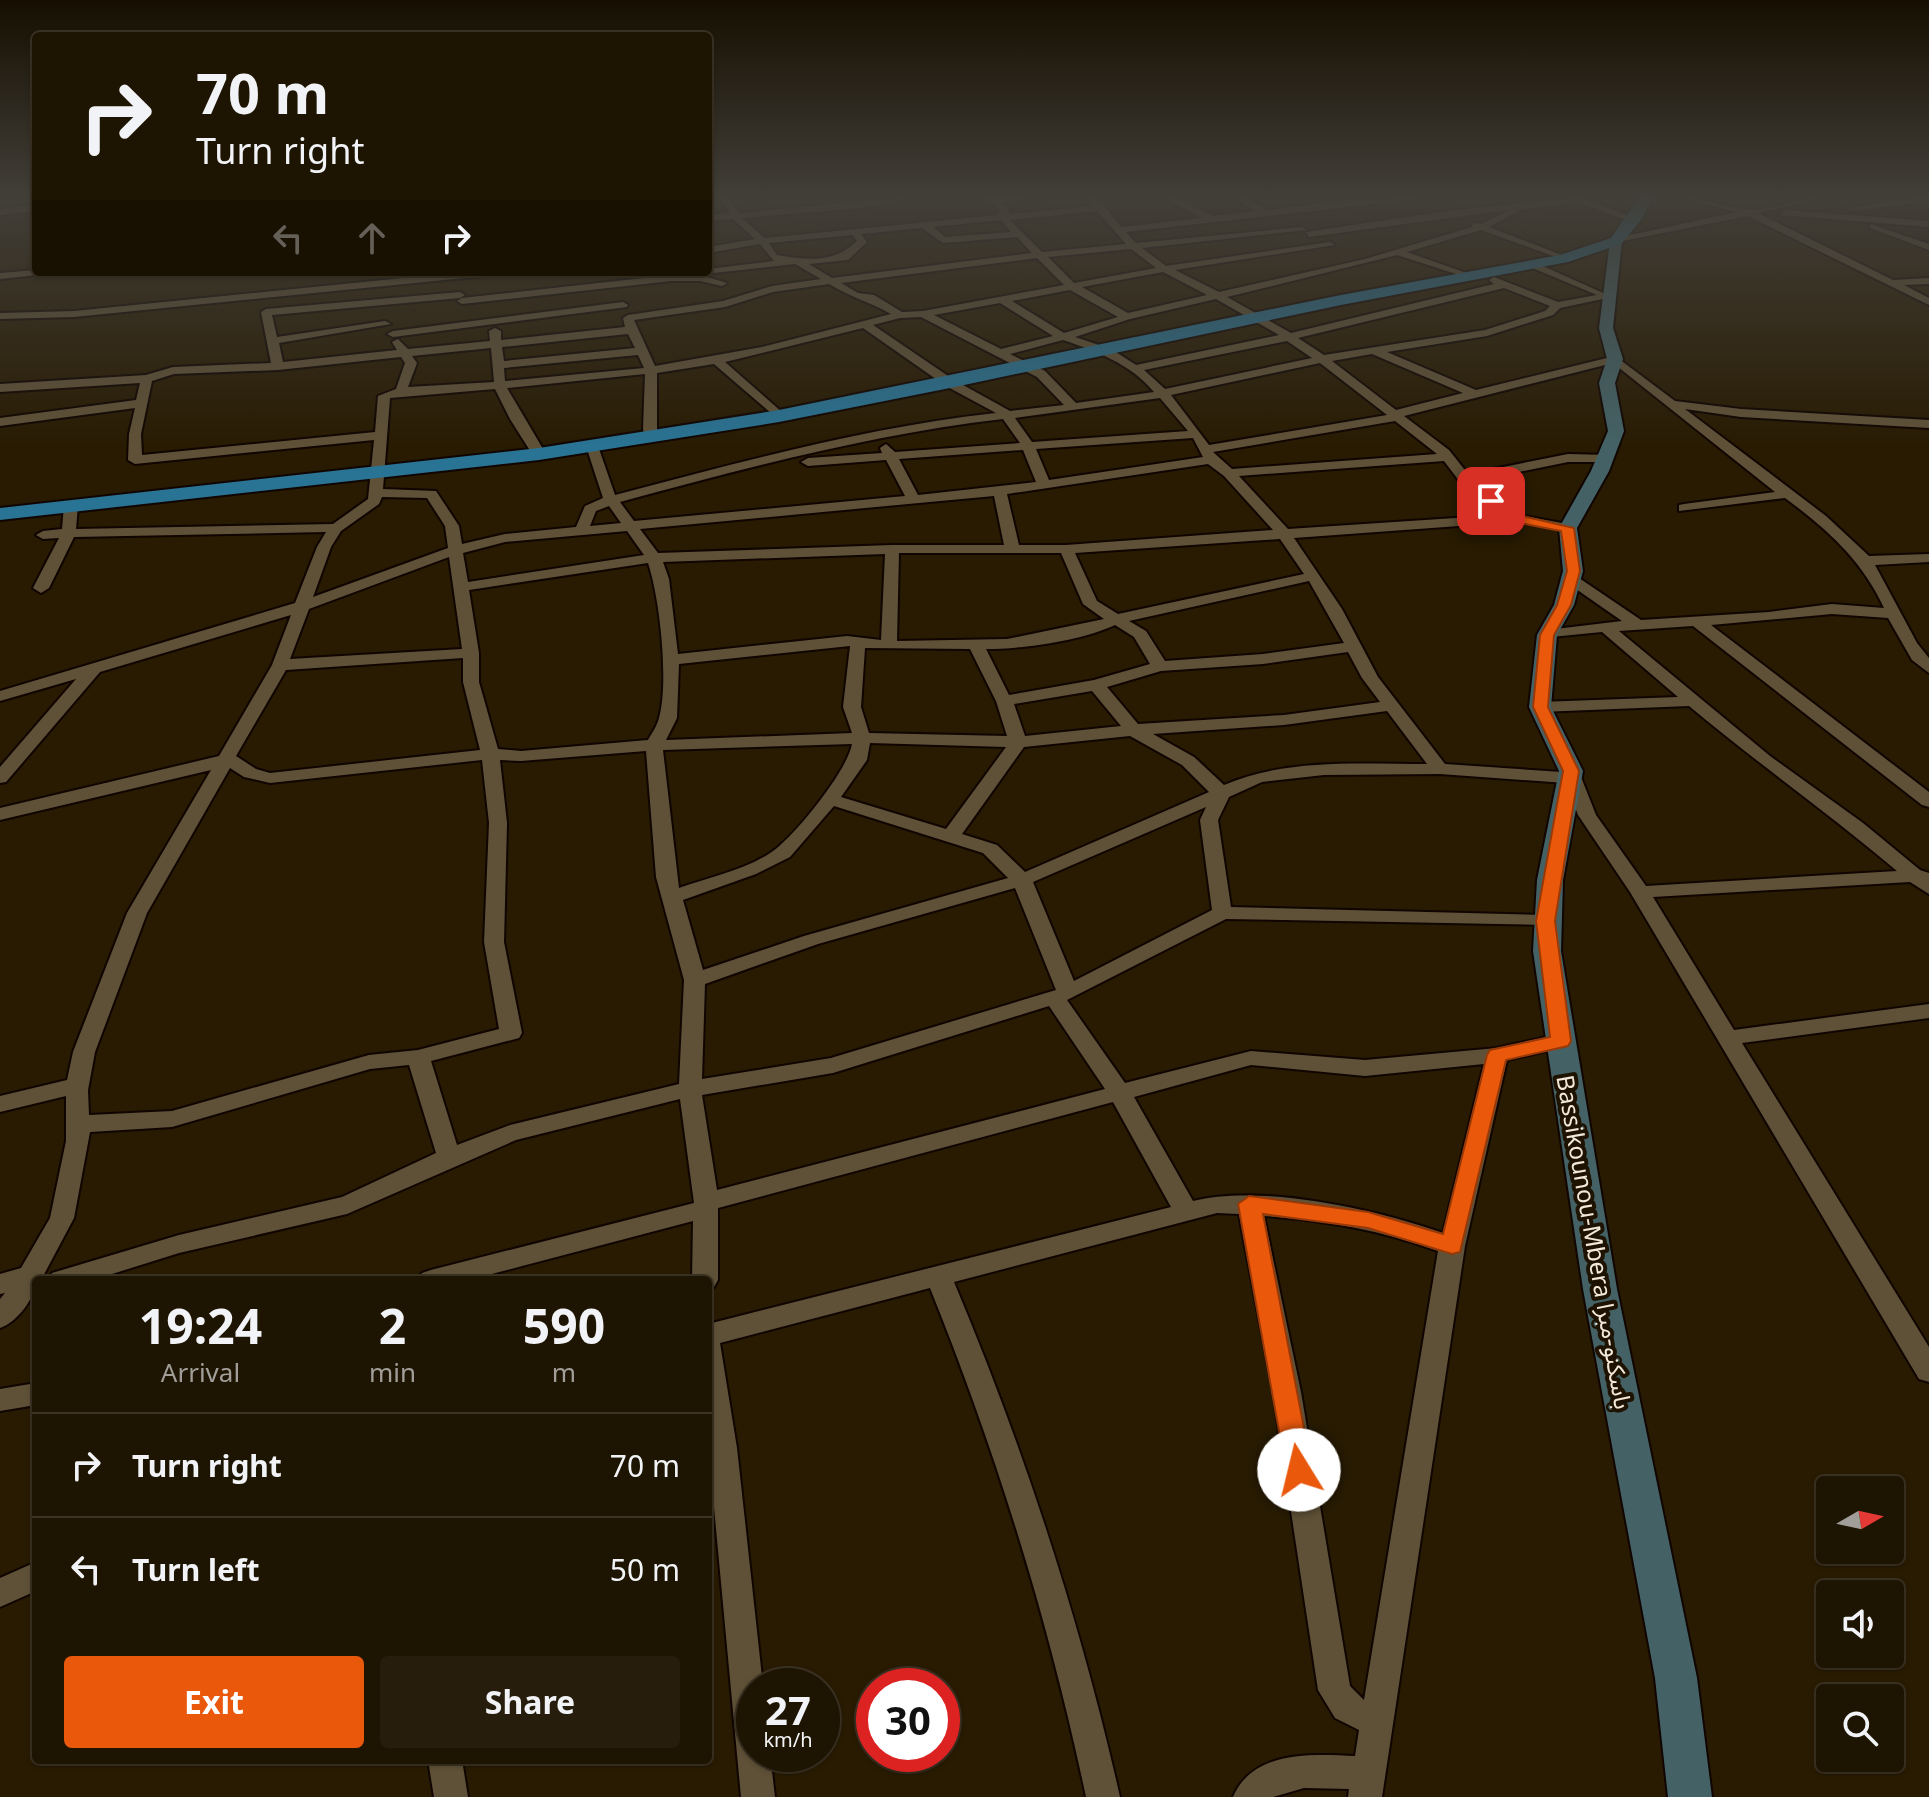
<!DOCTYPE html>
<meta charset="utf-8">
<style>
:root{--surface:#1e1402;--page:#261d0c;--text:#f1f3f6;--muted:#a19e99;--line:#3c3324;--accent:#ea580c}
body{margin:0;font-family:"Noto Sans","Noto Sans Arabic",sans-serif;background:var(--page);color:var(--text);height:100vh;display:flex;flex-direction:column;font-size:30px;white-space:nowrap}
*{box-sizing:border-box;margin:0}
p{font-size:26px;color:var(--muted)}
.icon{flex:none;width:44px;height:44px;fill:none;stroke:currentColor;stroke-width:2;stroke-linecap:round;stroke-linejoin:round}
.map{position:relative;flex:1;overflow:hidden}
.panel{position:absolute;left:32px;top:1276px;width:680px;height:488px;display:flex;flex-direction:column;background:var(--surface);border-radius:8px;box-shadow:0 2px 6px #0004,0 0 0 2px var(--line)}
.panel>*{flex:none}
.hud{position:absolute;left:32px;top:32px;width:680px;height:244px;border-radius:8px;box-shadow:0 2px 6px #0004,0 0 0 2px var(--line);background:#1e1402;color:var(--text);overflow:hidden}
.needle{width:52px;rotate:81deg}
.buttons{position:absolute;left:1816px;top:1476px;display:grid;gap:16px}
.buttons a{display:grid;place-items:center;width:88px;height:88px;border-radius:8px;background:var(--surface);box-shadow:0 2px 6px #0004,0 0 0 2px var(--line);font-size:40px}
.speed{position:absolute;left:736px;top:1668px;display:flex;gap:16px;font-size:40px;font-weight:700;text-align:center}
.speed>*{display:grid;place-content:center;width:104px;height:104px;border-radius:50%;background:var(--surface);box-shadow:0 2px 6px #0004,0 0 0 2px var(--line);line-height:1}
.speed small{font-size:20px;font-weight:400}
.speed .limit{border:12px solid #d22;background:#fff;color:#111}
.pin{position:absolute;display:grid;place-items:center;width:68px;height:68px;color:#fff;margin:-34px;border-radius:16px;box-shadow:0 4px 12px #0006}
.me{position:absolute;width:88px;margin:-44px;rotate:351deg;stroke-linejoin:round;filter:drop-shadow(0 0 6px #0008)}
.turn{display:flex;align-items:center;gap:28px;height:168px;padding:0 32px;font-size:36px}
.turn .icon{width:104px;height:104px;stroke-width:2.5}
.turn b{display:block;font-size:56px;line-height:68px}
.lanes{display:flex;align-items:center;height:76px;padding:0 32px;background:#0003;justify-content:center;gap:40px;direction:ltr}
.lanes .off{opacity:.35}
.eta{display:flex;justify-content:space-evenly;align-items:center;height:136px;text-align:center}
.eta b{font-size:48px;font-weight:700;line-height:56px}
.button{display:flex;gap:16px;margin-top:auto;padding:16px 32px}
.button a{flex:1;height:92px;border-radius:8px;background:var(--accent);color:#fff;font-size:32px;font-weight:700;line-height:92px;text-align:center}
.button a+a{background:var(--page);color:var(--text)}
ul{padding:0;list-style:none}
li{display:flex;align-items:center;gap:24px;height:104px;padding:0 32px;border-top:2px solid var(--line)}
li div{flex:1}
li b{display:block;font-size:30px}
li em{font-style:normal}
.map>svg:first-child{display:block}
</style>
<div class="map">
<svg width="1929" height="1797" viewBox="0 0 1929 1797">
<rect width="100%" height="100%" fill="#281b02"/>
<g fill="none" stroke-linecap="round" stroke-linejoin="round">
<g stroke="#100500" stroke-width="4">
<g id="street">
<path d="M 719,196 L 727,196 L 739,213 L 918,196 L 862,208 L 742,218 L 765,238 L 998,215 L 1000,210 L 981,196 L 1039,196 L 1002,203 L 1010,209 L 1007,214 L 1093,206 L 1088,196 L 1097,196 L 1121,227 L 1202,218 L 1161,196 L 1172,196 L 1213,216 L 1256,211 L 1230,196 L 1241,196 L 1268,210 L 1347,200 L 1447,196 L 1126,232 L 1136,243 L 1302,227 L 1307,230 L 1142,248 L 1166,266 L 1330,242 L 1335,245 L 1175,270 L 1219,292 L 1365,259 L 1472,227 L 1473,223 L 1481,224 L 1509,210 L 1309,237 L 1306,232 L 1447,211 L 1581,197 L 1639,220 L 1631,222 L 1580,203 L 1523,209 L 1489,227 L 1567,257 L 1567,261 L 1481,230 L 1407,252 L 1472,275 L 1472,279 L 1397,255 L 1227,297 L 1291,333 L 1494,284 L 1489,280 L 1494,277 L 1558,302 L 1597,295 L 1530,267 L 1534,262 L 1612,297 L 1560,308 L 1553,315 L 1487,336 L 1387,352 L 1476,390 L 1615,356 L 1675,401 L 1741,409 L 1929,420 L 1929,428 L 1741,417 L 1685,409 L 1826,516 L 1869,556 L 1929,554 L 1929,562 L 1875,565 L 1917,643 L 1929,658 L 1929,673 L 1912,660 L 1888,618 L 1832,614 L 1711,625 L 1929,792 L 1929,807 L 1922,805 L 1693,626 L 1619,631 L 1770,756 L 1863,823 L 1920,870 L 1929,873 L 1929,894 L 1910,882 L 1653,897 L 1734,1030 L 1929,1004 L 1929,1018 L 1742,1043 L 1929,1347 L 1929,1382 L 1919,1379 L 1630,892 L 1578,815 L 1566,783 L 1440,774 L 1324,775 L 1262,782 L 1229,797 L 1218,820 L 1231,907 L 1546,915 L 1556,921 L 1553,925 L 1226,919 L 1067,1000 L 1125,1083 L 1251,1051 L 1365,1060 L 1497,1048 L 1560,1034 L 1568,1036 L 1571,1041 L 1568,1046 L 1507,1060 L 1465,1246 L 1382,1797 L 1348,1797 L 1349,1789 L 1304,1788 L 1273,1797 L 1233,1797 C 1253,1750 1312,1754 1355,1756 L 1359,1730 L 1335,1718 L 1318,1690 L 1273,1392 L 1239,1214 L 1217,1213 L 954,1282 C 1024,1449 1080,1620 1120,1797 L 1086,1797 C 1049,1622 997,1454 930,1288 L 720,1343 L 737,1448 L 763,1686 L 754,1686 L 754,1754 L 770,1754 L 775,1797 L 741,1797 L 708,1443 L 708,1324 L 1171,1207 L 1113,1102 L 718,1208 L 718,1280 L 714,1287 L 708,1289 L 708,1280 L 692,1280 L 693,1221 L 469,1280 L 418,1280 L 422,1273 L 431,1270 L 694,1203 L 680,1099 L 516,1140 L 347,1214 L 179,1253 L 93,1280 L 48,1280 L 52,1273 L 179,1235 L 342,1197 L 436,1153 L 409,1065 L 370,1069 L 172,1127 L 90,1132 L 74,1218 L 41,1280 L 36,1280 C 36,1298 16,1323 0,1328 L 0,1299 L 5,1293 L 0,1294 L 0,1274 L 21,1268 L 50,1218 L 66,1141 L 66,1096 L 0,1112 L 0,1096 L 67,1080 L 73,1052 L 127,913 L 211,770 L 0,820 L 0,808 L 219,756 L 272,665 L 291,615 L 100,672 L 6,782 L 0,783 L 0,767 L 76,679 L 0,701 L 0,691 L 295,603 L 317,547 L 326,532 L 74,537 L 49,588 L 41,593 L 33,588 L 59,538 L 43,539 L 36,535 L 43,531 L 62,529 L 64,505 L 71,501 L 78,505 L 76,529 L 333,524 L 368,499 L 374,440 L 135,464 L 128,460 L 129,434 L 135,408 L 0,426 L 0,418 L 136,400 L 140,383 L 0,392 L 0,384 L 146,375 L 173,367 L 271,363 L 261,312 L 266,309 L 460,292 L 465,295 L 460,298 L 272,315 L 277,337 L 385,321 L 391,324 L 279,343 L 283,362 L 397,350 L 392,342 L 398,339 L 408,349 L 490,341 L 489,331 L 495,328 L 501,331 L 501,340 L 625,327 L 623,318 L 628,315 L 723,301 L 772,286 L 821,279 L 795,264 L 704,274 L 708,269 L 774,261 L 760,244 L 708,253 L 708,247 L 755,239 L 733,219 L 708,221 L 708,215 L 730,213 ZM 1097,211 L 1126,244 L 1042,252 L 1010,220 ZM 1001,220 L 1011,232 L 945,237 L 933,227 ZM 922,228 L 943,243 L 1017,237 L 1032,253 L 832,278 L 809,264 L 848,260 L 867,242 L 861,234 ZM 852,235 L 857,241 C 832,264 809,260 777,255 L 769,243 ZM 1131,249 L 1156,268 L 1074,283 L 1048,257 ZM 1037,258 L 1064,285 L 923,311 L 902,312 L 874,295 L 858,293 L 841,283 ZM 1163,272 L 1207,295 L 1128,313 L 1082,287 ZM 829,284 C 850,297 870,302 891,314 L 762,347 L 655,366 L 634,320 L 725,307 L 773,292 ZM 1504,288 L 1550,306 L 1545,311 L 1485,330 L 1324,355 L 1298,338 ZM 1070,290 L 1118,317 L 1064,333 L 1012,301 ZM 1216,299 L 1279,335 L 1136,365 L 1111,349 L 1075,337 L 1130,319 ZM 1000,303 L 1053,336 L 1001,349 L 934,315 ZM 921,317 L 1037,377 L 1064,405 L 1010,411 L 954,380 L 873,325 L 900,318 ZM 863,328 L 946,386 L 996,413 C 867,427 740,462 615,495 L 598,446 L 592,442 L 586,446 L 603,498 L 585,506 L 576,527 L 505,534 L 462,544 L 459,526 L 436,491 L 383,489 L 390,398 L 495,389 L 510,419 L 534,457 L 539,458 L 546,454 L 507,388 L 645,374 L 643,429 L 645,437 L 651,441 L 657,437 L 657,373 L 714,364 L 779,420 L 783,419 L 783,413 L 725,362 ZM 628,334 L 635,348 L 504,361 L 502,347 ZM 1063,340 C 1096,351 1131,364 1154,392 L 1076,403 L 1045,371 L 1010,354 ZM 1287,341 L 1312,358 L 1165,389 L 1144,370 ZM 491,348 L 494,382 L 408,387 L 417,363 L 412,356 ZM 1372,354 L 1463,393 L 1396,410 L 1332,361 ZM 638,355 L 644,368 L 505,381 L 504,368 ZM 401,357 L 405,363 L 396,389 L 378,396 L 375,432 L 142,455 L 141,434 L 152,381 L 174,374 L 278,370 ZM 1320,363 L 1387,415 L 1209,445 L 1171,395 ZM 1613,363 L 1775,492 L 1684,504 L 1679,505 L 1679,511 L 1785,498 C 1827,529 1862,560 1884,608 L 1832,604 L 1769,612 L 1641,620 L 1576,576 L 1566,576 L 1566,582 L 1622,621 L 1547,630 L 1539,635 L 1541,638 L 1602,632 L 1678,697 L 1540,702 L 1531,707 L 1540,712 L 1689,706 C 1757,763 1830,814 1897,871 L 1646,886 L 1596,815 L 1577,767 L 1565,767 L 1562,772 L 1445,764 L 1378,677 L 1342,609 L 1294,538 L 1514,522 L 1573,531 L 1573,525 L 1518,515 L 1474,481 L 1568,462 L 1605,462 L 1612,458 L 1610,455 L 1568,454 L 1468,474 L 1449,450 L 1404,416 ZM 1160,398 L 1188,431 L 1032,442 L 1015,418 ZM 1003,419 L 1020,443 L 895,452 L 886,444 L 880,448 L 882,453 L 808,458 L 801,462 L 808,466 L 886,460 L 905,496 L 634,521 L 620,502 C 746,468 873,434 1003,419 ZM 1395,421 L 1437,454 L 1232,469 L 1213,452 ZM 1193,438 L 1203,457 L 1049,480 L 1036,449 ZM 1023,450 L 1036,482 L 918,495 L 899,459 ZM 1444,461 L 1463,486 L 1501,515 L 1288,529 L 1239,476 ZM 1208,464 L 1224,476 L 1273,530 L 1066,545 L 1019,545 L 1007,494 ZM 994,496 L 1004,545 L 892,545 L 658,553 L 640,529 ZM 382,497 L 427,498 L 445,526 L 448,548 L 313,597 L 331,547 L 341,531 L 379,504 ZM 609,506 L 621,523 L 590,526 L 596,511 ZM 627,531 L 644,555 L 468,582 L 463,553 L 505,542 ZM 1280,539 L 1304,574 L 1118,614 L 1097,601 L 1075,553 ZM 899,553 L 1061,553 L 1083,604 L 1104,619 L 1007,639 L 897,641 ZM 885,554 L 881,640 L 847,636 L 678,654 L 669,579 L 663,562 ZM 449,557 L 462,649 L 290,659 L 309,609 ZM 648,563 C 660,599 669,682 659,718 C 657,726 652,733 648,740 L 521,751 L 498,749 L 479,682 L 479,653 L 469,590 ZM 1309,581 L 1344,643 L 1263,654 L 1165,661 L 1146,631 L 1129,621 ZM 1115,625 L 1134,637 L 1150,664 L 1094,680 L 1009,695 L 986,649 C 1023,649 1081,641 1115,625 ZM 850,646 L 843,707 L 852,733 L 666,740 L 677,718 L 679,664 ZM 865,648 L 970,649 L 996,701 L 1007,736 L 869,733 L 861,707 ZM 1348,652 L 1362,678 L 1380,702 L 1284,715 L 1138,724 L 1107,687 L 1161,671 L 1263,664 ZM 463,658 L 463,682 L 480,750 L 270,773 L 256,769 L 236,756 L 286,670 ZM 1092,691 L 1121,726 L 1025,736 L 1014,704 ZM 1387,711 L 1427,764 C 1359,764 1287,758 1224,785 L 1194,757 L 1153,734 L 1284,725 ZM 1130,736 L 1182,765 L 1209,792 L 1025,872 L 997,845 L 962,834 L 1024,747 ZM 870,743 L 1006,747 L 946,829 L 841,797 L 867,760 ZM 852,744 C 847,771 799,830 777,848 C 751,869 710,877 679,888 L 663,750 ZM 646,751 L 656,877 L 684,980 L 679,1084 L 510,1125 L 457,1145 L 431,1061 L 519,1038 L 522,1033 L 504,942 L 507,823 L 500,760 L 521,761 ZM 482,760 L 489,823 L 484,942 L 499,1029 L 418,1050 L 369,1055 L 172,1111 L 89,1115 L 88,1090 L 95,1052 L 147,913 L 230,768 L 244,777 L 270,783 ZM 834,806 L 983,853 L 1008,878 L 804,936 L 703,970 L 683,900 L 756,874 L 790,857 ZM 1206,807 L 1200,820 L 1212,910 L 1074,981 L 1033,882 ZM 1015,888 L 1056,990 L 831,1058 L 702,1079 L 705,984 L 818,944 ZM 1049,1006 L 1105,1089 L 717,1190 L 702,1095 L 833,1073 ZM 1484,1064 L 1443,1233 C 1376,1209 1261,1184 1193,1201 L 1134,1097 L 1251,1065 L 1365,1076 ZM 1264,1216 C 1324,1220 1381,1230 1438,1251 L 1364,1700 L 1350,1686 L 1301,1392 Z"/>
<path d="M 1673,196 C 1699,196 1723,208 1748,209 C 1775,211 1803,196 1830,196 L 1758,213 L 1893,280 L 1929,278 L 1929,284 L 1904,285 L 1929,298 L 1929,305 L 1748,216 L 1613,243 L 1616,238 L 1737,212 Z"/>
<polygon points="1929,196 1929,202 1851,211 1846,208"/>
<polygon points="36,205 36,211 0,215 0,209"/>
<polygon points="1784,210 1929,221 1929,227 1781,215"/>
<polygon points="1870,224 1929,244 1929,250 1870,228"/>
<polygon points="36,270 64,272 0,279 0,273"/>
<polygon points="463,272 499,272 494,275 74,317 0,319 0,313 74,311"/>
<polygon points="671,275 700,275 727,283 722,286 700,281 671,281 462,304 457,301 462,298"/>
<polygon points="623,302 628,305 627,307 393,337 387,334 393,331"/>
<polygon points="36,1383 36,1405 0,1411 0,1389"/>
<polygon points="36,1562 36,1591 0,1607 0,1578"/>
<polygon points="428,1760 462,1760 468,1797 434,1797"/>
</g>
</g>
<g stroke="#100500" stroke-width="4">
<polygon id="secondary" points="1616,237 1622,241 1613,328 1623,359 1615,383 1624,431 1609,471 1577,528 1583,571 1574,605 1557,635 1551,707 1583,771 1563,880 1561,951 1617,1289 1697,1678 1712,1797 1668,1797 1655,1678 1583,1289 1533,951 1537,880 1559,771 1529,707 1537,635 1554,605 1563,571 1559,528 1591,471 1608,431 1599,383 1607,359 1599,328 1610,241"/>
</g>
<g stroke="#100500" stroke-width="4">
<polygon id="primary" points="1640,196 1654,196 1641,220 1621,244 1568,262 1341,305 950,388 779,422 539,460 0,520 0,508 539,448 779,410 1341,295 1560,255 1611,238"/>
</g>
<use href="#street" fill="#5f5137" fill-rule="evenodd"/>
<use href="#secondary" fill="#446266" fill-rule="evenodd"/>
<use href="#primary" fill="#297394" fill-rule="evenodd"/>
</g>
<linearGradient id="sky" x2="0" y2="1"><stop stop-color="#160f01"/><stop offset="0.44" stop-color="#423f39"/><stop offset="1" stop-color="#423f39" stop-opacity="0"/></linearGradient>
<rect width="1929" height="447" fill="url(#sky)"/>
<polygon fill="#ea580c" stroke="#983908" stroke-width="2" points="1486,498 1495,498 1518,515 1574,528 1580,571 1571,605 1554,635 1548,707 1579,771 1555,921 1571,1041 1568,1046 1506,1060 1460,1252 1452,1254 1368,1228 1263,1214 1312,1470 1309,1478 1299,1481 1290,1478 1286,1470 1238,1204 1249,1196 1368,1212 1443,1234 1487,1055 1490,1050 1550,1037 1536,921 1563,771 1533,707 1540,635 1557,605 1567,571 1561,531 1509,521 1486,503"/>
<g text-anchor="middle" dominant-baseline="central" stroke-width="8" stroke-linejoin="round" paint-order="stroke">
<g font-size="24" fill="#f2e9da" stroke="#1e1200">
<text transform="translate(1595 1242) rotate(80)">Bassikounou-Mbera باسكنو-مبرا</text>
</g>
</g>
</svg>
<div class="buttons">
<a><svg class="needle" viewBox="-14 -14 28 28"><path d="M0-13l5 13h-10z" fill="#e53935"/><path d="M0 13l5-13h-10z" fill="#a19e99"/></svg></a>
<a><svg class="icon" aria-label="sound" viewBox="0 0 24 24"><path d="M4 9h4l5-4v14l-5-4H4zM17 9q2 3 0 6"/></svg></a>
<a><svg class="icon" aria-label="search" viewBox="0 0 24 24"><circle cx="10" cy="10" r="6"/><path d="M15 15l6 6"/></svg></a>
</div>
<div class="speed"><div>27<small>km/h</small></div><div class="limit">30</div></div>
<div class="pin" style="left:1491px;top:501px;background:#d93025"><svg class="icon" aria-label="arrive" viewBox="0 0 24 24"><path d="M6 21V4h12l-3 4 3 4H6"/></svg></div>
<svg class="me" style="left:1299px;top:1470px" viewBox="-20 -20 40 40"><circle r="19" fill="#fff"/><path d="M0-13L10 11 0 6-10 11z" fill="#ea580c"/></svg>
<div class="hud">
<div class="turn"><svg class="icon" aria-label="right" viewBox="0 0 24 24"><path d="M7 20v-9h11M14 6l5 5-5 5"/></svg><div><b>70 m</b>Turn right</div></div>
<div class="lanes"><svg class="icon off" aria-label="left" viewBox="0 0 24 24"><path d="M17 20v-9H6M10 6l-5 5 5 5"/></svg><svg class="icon off" aria-label="ahead" viewBox="0 0 24 24"><path d="M12 20V5M6 11l6-6 6 6"/></svg><svg class="icon" aria-label="right" viewBox="0 0 24 24"><path d="M7 20v-9h11M14 6l5 5-5 5"/></svg></div>
</div>
<section class="panel">
<div class="eta">
<div><b>19:24</b><p>Arrival</p></div>
<div><b>2</b><p>min</p></div>
<div><b>590</b><p>m</p></div>
</div>
<ul>
<li><svg class="icon" aria-label="right" viewBox="0 0 24 24"><path d="M7 20v-9h11M14 6l5 5-5 5"/></svg><div><b>Turn right</b></div><em>70 m</em></li>
<li><svg class="icon" aria-label="left" viewBox="0 0 24 24"><path d="M17 20v-9H6M10 6l-5 5 5 5"/></svg><div><b>Turn left</b></div><em>50 m</em></li>
</ul>
<div class="button"><a>Exit</a><a>Share</a></div>
</section>
</div>
